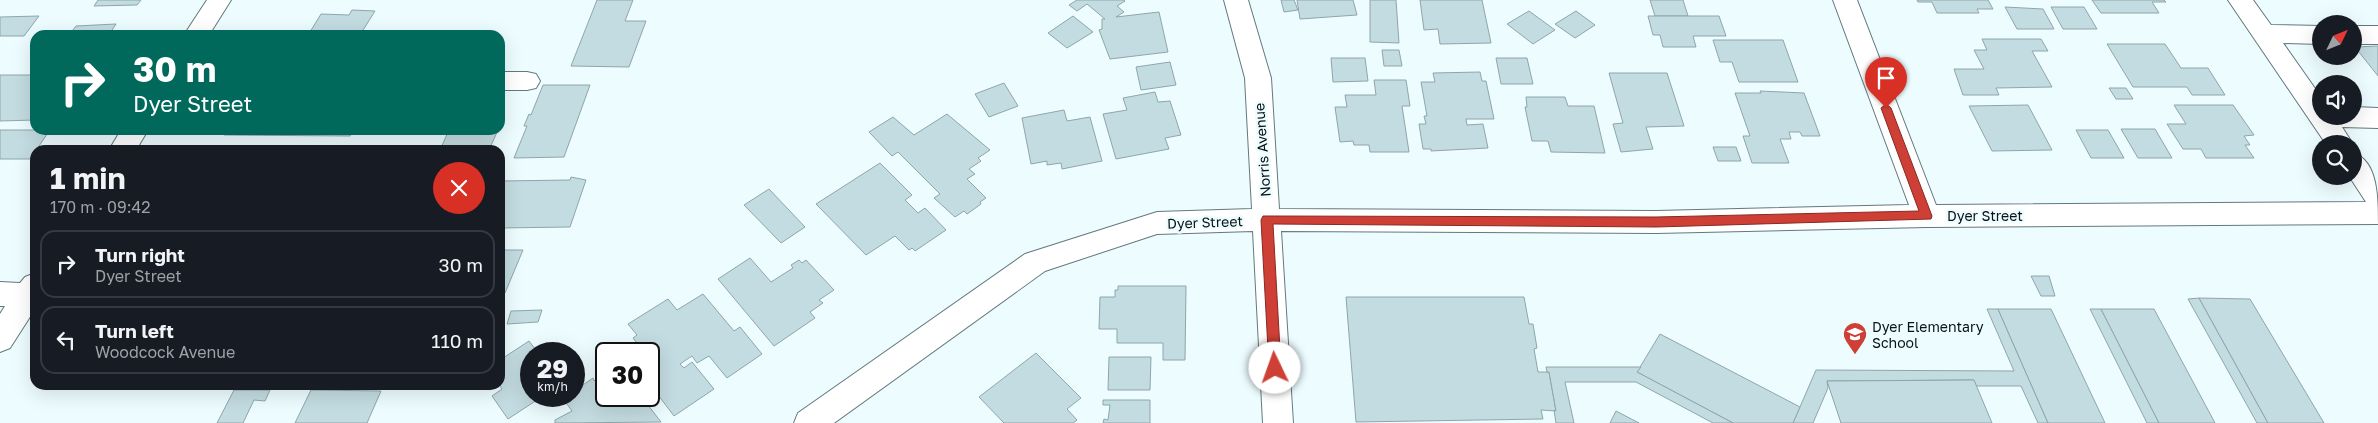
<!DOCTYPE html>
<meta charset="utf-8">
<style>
:root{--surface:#171b24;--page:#242831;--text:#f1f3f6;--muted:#9ea1a6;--line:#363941}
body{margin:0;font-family:"Golos Text",sans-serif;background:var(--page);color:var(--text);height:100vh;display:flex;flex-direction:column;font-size:19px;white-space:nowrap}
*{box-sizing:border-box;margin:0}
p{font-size:16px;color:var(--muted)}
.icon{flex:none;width:28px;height:28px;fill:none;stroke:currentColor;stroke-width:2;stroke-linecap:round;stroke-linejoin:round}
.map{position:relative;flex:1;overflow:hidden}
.panel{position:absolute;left:30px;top:145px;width:475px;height:245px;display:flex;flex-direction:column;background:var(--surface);border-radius:15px;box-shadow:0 5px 20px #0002}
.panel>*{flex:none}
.top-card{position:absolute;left:30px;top:30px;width:475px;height:105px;border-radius:15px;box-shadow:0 5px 20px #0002;background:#00695c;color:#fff;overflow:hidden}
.needle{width:32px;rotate:47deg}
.tools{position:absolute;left:2312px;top:15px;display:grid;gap:10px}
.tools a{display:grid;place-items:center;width:50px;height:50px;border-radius:50%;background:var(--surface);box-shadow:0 5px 20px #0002;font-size:25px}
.speed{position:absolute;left:520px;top:342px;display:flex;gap:10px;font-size:25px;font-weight:700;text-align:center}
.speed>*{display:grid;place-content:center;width:65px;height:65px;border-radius:50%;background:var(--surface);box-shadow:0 5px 20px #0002;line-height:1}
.speed small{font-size:12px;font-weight:400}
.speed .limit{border:2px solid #111;border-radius:8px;background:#fff;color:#111}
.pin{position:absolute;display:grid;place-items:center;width:42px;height:42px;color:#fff;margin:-51px -21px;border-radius:50% 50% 50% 0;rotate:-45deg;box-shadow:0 0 5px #0007}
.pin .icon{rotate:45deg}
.me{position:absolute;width:55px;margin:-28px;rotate:357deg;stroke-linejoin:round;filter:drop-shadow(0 0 4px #0008)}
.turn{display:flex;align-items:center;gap:18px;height:105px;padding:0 20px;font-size:22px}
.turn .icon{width:65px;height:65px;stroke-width:2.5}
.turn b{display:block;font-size:35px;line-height:42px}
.round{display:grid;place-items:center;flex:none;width:52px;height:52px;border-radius:26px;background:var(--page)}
.summary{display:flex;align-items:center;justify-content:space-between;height:85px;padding:0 20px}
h1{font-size:30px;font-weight:700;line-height:38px}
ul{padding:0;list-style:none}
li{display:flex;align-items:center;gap:15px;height:68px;margin:0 10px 8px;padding:0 10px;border:2px solid var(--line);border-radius:15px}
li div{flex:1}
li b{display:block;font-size:19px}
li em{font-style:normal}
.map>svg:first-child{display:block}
</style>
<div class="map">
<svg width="2378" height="423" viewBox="0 0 2378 423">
<rect width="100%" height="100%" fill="#edfcff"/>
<g fill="#c3dce1" stroke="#8ea6aa">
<polygon points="98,0 141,0 137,5 94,6"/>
<polygon points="597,0 633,0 625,21 646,21 629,67 571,66"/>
<polygon points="1077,0 1124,0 1125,1 1117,6 1124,12 1116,17 1159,12 1168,52 1110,59 1099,30 1102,29 1102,19 1105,19 1087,4 1077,11 1069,5"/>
<polygon points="1281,0 1294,0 1298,10 1284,12"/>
<polygon points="1297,0 1353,0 1357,15 1300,19"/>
<polygon points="1370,0 1396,0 1399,43 1370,42"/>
<polygon points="1420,0 1482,0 1491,43 1440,44 1438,29 1424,30"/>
<polygon points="1650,0 1683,0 1688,16 1655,16"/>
<polygon points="1917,0 1988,0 1993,9 1977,9 1979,13 1937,13 1932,2 1918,2"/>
<polygon points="2092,0 2164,0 2166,2 2152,2 2159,13 2101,13"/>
<polygon points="2005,7 2043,9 2054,29 2017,29"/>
<polygon points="2051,7 2084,7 2097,29 2063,29"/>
<polygon points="352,10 375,11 360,35 306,35 310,32 321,14 349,15"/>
<polygon points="1529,11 1555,30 1533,44 1507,24"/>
<polygon points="1576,11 1595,25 1575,38 1555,24"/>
<polygon points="39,16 24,36 0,36 0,17"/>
<polygon points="1073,16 1093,32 1067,48 1048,33"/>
<polygon points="1648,16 1719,16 1726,36 1693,36 1696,47 1663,47 1660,35 1653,35"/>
<polygon points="116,24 109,35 69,35 76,26"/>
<polygon points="1982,39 2041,39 2048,51 2032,51 2052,87 1996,88 1999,95 1963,95 1954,69 1984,69 1974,50 1987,50"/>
<polygon points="1713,40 1783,40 1798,82 1739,82 1732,62 1720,62"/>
<polygon points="2107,44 2165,44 2181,68 2208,68 2225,95 2192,95 2187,87 2133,87"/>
<polygon points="2378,46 2378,76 2355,47"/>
<polygon points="1382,50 1399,50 1402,66 1384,66"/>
<polygon points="1331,58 1365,58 1368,81 1333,82"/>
<polygon points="1496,58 1527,58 1533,84 1501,84"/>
<polygon points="1170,62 1176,85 1141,90 1136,67"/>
<polygon points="1480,72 1482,81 1486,81 1494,119 1466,119 1467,125 1483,124 1488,148 1431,151 1431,149 1423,149 1419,124 1426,124 1424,116 1427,116 1421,82 1435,82 1433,73"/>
<polygon points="1609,73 1667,73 1684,126 1646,127 1653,149 1621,152 1613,124 1623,123"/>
<polygon points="0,75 35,75 35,120 0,121"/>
<polygon points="1374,80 1406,80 1410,106 1402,106 1409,152 1370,152 1369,145 1354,145 1353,141 1340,142 1335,107 1347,107 1345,95 1376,95"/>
<polygon points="1004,83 1018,106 989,117 975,94"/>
<polygon points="543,85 590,85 564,157 514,158 527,126 524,126 529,114 531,115"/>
<polygon points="2109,88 2126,88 2133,99 2116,99"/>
<polygon points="1760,91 1804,93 1820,136 1802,136 1800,132 1789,132 1791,139 1780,139 1789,163 1752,163 1743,136 1750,136 1735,93 1761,93"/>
<polygon points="1155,92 1158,102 1170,101 1181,135 1165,138 1169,149 1116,159 1103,114 1127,110 1123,98"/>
<polygon points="1526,97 1565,97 1568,106 1594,106 1605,153 1551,152 1548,141 1532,141 1525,107 1527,107"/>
<polygon points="2028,105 2052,150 1992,151 1969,106"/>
<polygon points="2174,105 2233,105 2254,135 2244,136 2250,145 2245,145 2254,158 2206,158 2201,149 2183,149 2167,124 2186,124"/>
<polygon points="1064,110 1067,121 1090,117 1102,161 1062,169 1061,163 1047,165 1047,161 1031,164 1022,118"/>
<polygon points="947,114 990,150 978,158 981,161 969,169 975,174 967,179 986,198 980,202 981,204 967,214 964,211 955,217 934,198 940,194 898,152 892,156 869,132 893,117 914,135"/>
<polygon points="2121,129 2155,129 2172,158 2138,158"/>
<polygon points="0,130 50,130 30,159 0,159"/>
<polygon points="227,130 353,130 350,136 224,135"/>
<polygon points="449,130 498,130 489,150 440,150"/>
<polygon points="2076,130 2108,130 2124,158 2091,158"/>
<polygon points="1713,147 1736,147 1741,161 1718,161"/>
<polygon points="880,163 912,195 905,200 918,213 925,208 946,230 915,251 912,248 909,250 895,236 866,255 816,204"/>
<polygon points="571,177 586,180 570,227 500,228 500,181 570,180"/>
<polygon points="769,189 805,227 781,243 744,205"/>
<polygon points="500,250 523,250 505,293 500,293"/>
<polygon points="750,258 771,282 793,268 791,265 799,260 802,263 806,260 834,290 819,300 823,303 810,312 815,318 774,346 718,279"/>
<polygon points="2031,276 2049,276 2055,296 2041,296"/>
<polygon points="1118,286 1186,286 1185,360 1163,360 1163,343 1117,343 1117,329 1099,329 1100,297 1115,297 1115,290 1118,290"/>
<polygon points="703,294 734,331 740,327 762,354 727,378 709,356 697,363 692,356 680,364 684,368 692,362 714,389 674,416 649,383 649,373 656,368 649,359 649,354 645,354 633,338 637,335 628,324 668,299 677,310"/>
<polygon points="1346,297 1524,297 1529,324 1533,324 1537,348 1534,349 1538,372 1549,372 1556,411 1541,410 1543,419 1356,422"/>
<polygon points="2199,298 2268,423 2257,423 2188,299"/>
<polygon points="2199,298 2250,299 2324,423 2268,423"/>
<polygon points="1987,309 1998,309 2048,423 2038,423 2021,386 1976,386 1974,380 1827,381 1828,388 1813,423 1793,423 1816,370 2014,371"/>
<polygon points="1998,309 2051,309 2105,423 2048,423"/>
<polygon points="2090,309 2101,309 2159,423 2147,423"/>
<polygon points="2101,309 2154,309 2215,423 2159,423"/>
<polygon points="542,310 538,322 507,324 511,311"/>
<polygon points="1660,334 1800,407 1793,423 1733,423 1637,372"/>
<polygon points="529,341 539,354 531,354 531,370 529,372 531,375 531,396 543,396 508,419 492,396 502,389 499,385 500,360"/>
<polygon points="1036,353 1081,398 1067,409 1077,420 1073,423 1004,423 979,397"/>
<polygon points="1109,357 1151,357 1150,390 1108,390"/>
<polygon points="1546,367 1641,367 1637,372 1733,423 1713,423 1636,382 1565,382 1574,423 1556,423 1554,410 1556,411 1549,372 1547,372"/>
<polygon points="593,378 594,381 596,379 605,391 606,390 606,396 641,396 661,422 555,423 555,420 572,411 564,400 566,399 565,397 574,396 574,391"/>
<polygon points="1974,380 1992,423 1841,423 1827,381"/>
<polygon points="234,390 270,390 265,401 254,400 243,423 217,423"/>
<polygon points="311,390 381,391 367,423 295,423"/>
<polygon points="1103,400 1150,400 1150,423 1103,423 1104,419 1108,420 1110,405 1103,405"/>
<polygon points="1616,411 1639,423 1610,423"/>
</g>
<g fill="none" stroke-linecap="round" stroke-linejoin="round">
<g stroke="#62797d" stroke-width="2">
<g id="minor">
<polygon points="207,0 231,0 209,35 184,35"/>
<path d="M 1224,0 L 1248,0 L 1271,78 L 1279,209 L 1656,211 L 1909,205 L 1833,0 L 1857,0 L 1936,205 L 2366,202 L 2349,176 L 2354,176 L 2354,153 C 2378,162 2378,198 2378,224 L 1927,227 L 1656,233 L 1281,231 L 1293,423 L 1263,423 L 1253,231 L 1157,234 L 1045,271 L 834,423 L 794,423 L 798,413 L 1025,254 L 1157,212 L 1252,209 L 1245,78 Z"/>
<polygon points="2228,0 2253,0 2271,25 2321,26 2321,44 2283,43 2321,97 2321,116 2354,116 2354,107 2378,108 2378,128 2342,127 2353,144 2326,144"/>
<rect x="2354" y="26" width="24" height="18"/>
<polygon points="500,72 527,72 536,74 540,81 536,88 527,90 500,90"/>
<polygon points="121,130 148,130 136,150 109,150"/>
<polygon points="35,273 35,309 10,348 0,352 0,314 5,306 0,306 0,282 20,283 25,277"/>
</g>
</g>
<use href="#minor" fill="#fff" fill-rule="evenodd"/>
</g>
<polygon fill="#ce4036" stroke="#862a23" points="1886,104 1891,108 1932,216 1931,219 1656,227 1273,224 1281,368 1279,371 1271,371 1269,368 1261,220 1263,216 1656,217 1919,211 1881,108"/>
<defs>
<g id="school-pin" transform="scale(1.25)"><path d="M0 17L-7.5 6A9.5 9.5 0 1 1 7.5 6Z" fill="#ce4036" stroke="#edfcff"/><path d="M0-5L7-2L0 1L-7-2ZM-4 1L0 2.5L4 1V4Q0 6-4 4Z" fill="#fff"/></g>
</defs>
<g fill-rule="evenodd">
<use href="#school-pin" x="1855" y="334"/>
</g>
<g text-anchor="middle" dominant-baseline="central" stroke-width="5" stroke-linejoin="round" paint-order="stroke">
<g font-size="14" fill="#0a1315" stroke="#edfcff">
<text transform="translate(1262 150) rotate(-94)">Norris Avenue</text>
<text x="1985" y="215">Dyer Street</text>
<text transform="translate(1205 222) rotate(-2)">Dyer Street</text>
</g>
<g font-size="14" fill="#0a1315" stroke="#edfcff" text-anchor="start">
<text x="1872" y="326">Dyer Elementary<tspan x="1872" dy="16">School</tspan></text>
</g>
</g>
</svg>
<div class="tools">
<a><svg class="needle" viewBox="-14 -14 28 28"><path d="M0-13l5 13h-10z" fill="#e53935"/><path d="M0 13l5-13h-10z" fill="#9ea1a6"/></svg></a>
<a><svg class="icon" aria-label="sound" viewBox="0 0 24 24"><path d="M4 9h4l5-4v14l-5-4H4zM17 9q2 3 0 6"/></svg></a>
<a><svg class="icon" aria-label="search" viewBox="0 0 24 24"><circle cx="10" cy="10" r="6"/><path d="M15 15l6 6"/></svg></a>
</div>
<div class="speed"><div>29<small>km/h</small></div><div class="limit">30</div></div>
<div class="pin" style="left:1886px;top:108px;background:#d93025"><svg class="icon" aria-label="arrive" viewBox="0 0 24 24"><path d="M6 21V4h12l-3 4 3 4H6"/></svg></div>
<svg class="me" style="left:1275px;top:368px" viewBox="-20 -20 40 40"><circle r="19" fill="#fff"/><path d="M0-13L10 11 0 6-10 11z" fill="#ce4036"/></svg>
<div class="top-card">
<div class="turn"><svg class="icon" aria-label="right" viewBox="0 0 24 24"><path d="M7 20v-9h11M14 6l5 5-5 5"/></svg><div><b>30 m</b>Dyer Street</div></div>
</div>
<section class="panel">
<div class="summary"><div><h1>1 min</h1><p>170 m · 09:42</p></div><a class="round" style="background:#d93025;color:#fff"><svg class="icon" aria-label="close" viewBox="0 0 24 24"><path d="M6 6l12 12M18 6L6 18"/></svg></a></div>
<ul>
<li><svg class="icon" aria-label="right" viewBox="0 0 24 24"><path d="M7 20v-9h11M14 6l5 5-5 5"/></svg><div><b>Turn right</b><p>Dyer Street</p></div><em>30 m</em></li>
<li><svg class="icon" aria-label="left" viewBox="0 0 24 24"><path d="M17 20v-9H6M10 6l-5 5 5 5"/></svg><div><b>Turn left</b><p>Woodcock Avenue</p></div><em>110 m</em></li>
</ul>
</section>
</div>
